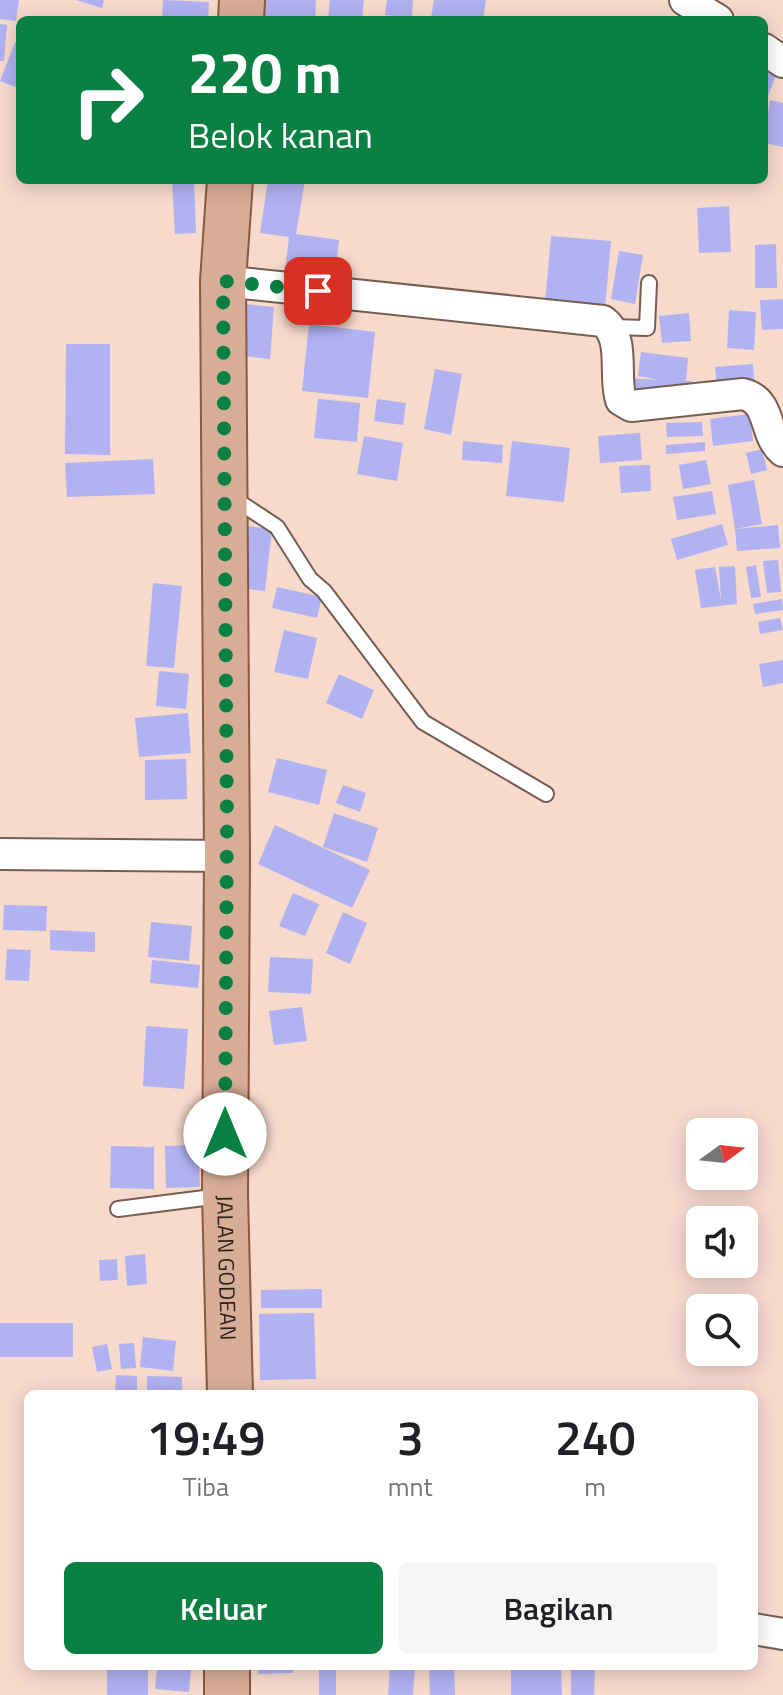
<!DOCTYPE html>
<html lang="id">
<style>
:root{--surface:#fff;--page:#f6f6f6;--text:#202124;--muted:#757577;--accent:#0b8043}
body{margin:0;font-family:"Titillium Web",sans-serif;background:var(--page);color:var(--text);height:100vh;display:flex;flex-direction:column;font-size:30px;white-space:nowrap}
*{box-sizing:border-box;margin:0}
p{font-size:26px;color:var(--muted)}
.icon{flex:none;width:44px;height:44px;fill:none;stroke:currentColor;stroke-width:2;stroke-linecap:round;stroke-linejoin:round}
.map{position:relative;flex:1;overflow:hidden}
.details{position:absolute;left:24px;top:1390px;width:734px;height:280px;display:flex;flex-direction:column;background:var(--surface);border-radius:12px;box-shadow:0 4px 20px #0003}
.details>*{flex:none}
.guide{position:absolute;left:16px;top:16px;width:752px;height:168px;border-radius:12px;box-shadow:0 4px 20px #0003;background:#0b8043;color:#fff;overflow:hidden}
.needle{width:52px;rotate:75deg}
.tools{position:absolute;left:686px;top:1118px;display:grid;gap:16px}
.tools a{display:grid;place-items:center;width:72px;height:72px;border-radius:12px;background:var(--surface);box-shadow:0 4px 20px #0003;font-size:40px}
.pin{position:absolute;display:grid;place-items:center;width:68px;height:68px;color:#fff;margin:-34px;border-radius:16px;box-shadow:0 4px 12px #0006}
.me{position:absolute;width:88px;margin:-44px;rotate:0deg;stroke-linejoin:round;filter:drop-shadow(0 0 6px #0008)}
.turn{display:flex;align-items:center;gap:28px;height:168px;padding:0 40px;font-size:36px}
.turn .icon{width:104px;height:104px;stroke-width:2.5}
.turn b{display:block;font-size:56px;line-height:68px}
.eta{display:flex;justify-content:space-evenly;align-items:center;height:136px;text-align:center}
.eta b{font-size:48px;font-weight:600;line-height:56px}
.cta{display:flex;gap:16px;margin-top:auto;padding:16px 40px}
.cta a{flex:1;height:92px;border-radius:12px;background:var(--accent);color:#fff;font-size:32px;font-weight:600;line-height:92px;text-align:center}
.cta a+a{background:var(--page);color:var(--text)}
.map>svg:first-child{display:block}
</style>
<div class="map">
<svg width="783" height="1695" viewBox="0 0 783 1695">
<rect width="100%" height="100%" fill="#f7dacc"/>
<g fill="#b1b2f1">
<polygon points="0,0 19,0 16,21 0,19"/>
<polygon points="76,0 104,0 102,8"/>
<polygon points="163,0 209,2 208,20 162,20"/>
<polygon points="261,0 316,0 315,20 260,20"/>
<polygon points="330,0 364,0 362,20 328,20"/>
<polygon points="387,0 413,0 412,18 385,15"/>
<polygon points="434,0 486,0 483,20 431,18"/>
<polygon points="0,24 7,25 4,61 0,61"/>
<polygon points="15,42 20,44 18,88 0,81"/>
<polygon points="764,70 776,75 764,107"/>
<polygon points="770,100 783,103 783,147 764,143"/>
<polygon points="172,180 194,180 196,233 175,234"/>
<polygon points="268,180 305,180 296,234 339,240 335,278 285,272 289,237 260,233"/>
<polygon points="729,206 731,252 699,253 697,208"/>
<polygon points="551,236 611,241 605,308 545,303"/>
<polygon points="776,244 777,288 755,288 755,245"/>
<polygon points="619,251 643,255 635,304 611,299"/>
<polygon points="783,299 783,329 762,330 760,300"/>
<polygon points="244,304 274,307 270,359 240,356"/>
<polygon points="729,310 756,312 754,350 727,348"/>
<polygon points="689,313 691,341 662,343 659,316"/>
<polygon points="309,324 375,332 368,398 302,391"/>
<polygon points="66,344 110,344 110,455 65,454"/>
<polygon points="641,352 688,358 686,381 692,381 690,398 627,395 628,378 659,380 638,376"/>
<polygon points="753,364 755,389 718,392 715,367"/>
<polygon points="435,369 462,374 451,435 424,429"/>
<polygon points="318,399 360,403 357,442 314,438"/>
<polygon points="377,399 406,403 403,425 374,421"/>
<polygon points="750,414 753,441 713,446 710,419"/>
<polygon points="702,422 703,436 667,437 666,423"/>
<polygon points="640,433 642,460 600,463 598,436"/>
<polygon points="364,436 403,443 397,481 357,474"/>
<polygon points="463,441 503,445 502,463 462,460"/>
<polygon points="512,441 570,448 564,502 506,496"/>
<polygon points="705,442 705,451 666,454 666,445"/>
<polygon points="762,449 767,470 751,474 746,453"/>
<polygon points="153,459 155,494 67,497 65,463"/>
<polygon points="706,460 711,484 683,489 679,465"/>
<polygon points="650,465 651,491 621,493 619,466"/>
<polygon points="754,480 762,524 735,529 728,485"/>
<polygon points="712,491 716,514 677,520 673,497"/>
<polygon points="722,524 728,545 677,560 671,539"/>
<polygon points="240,525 272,529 265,591 233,587"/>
<polygon points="778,525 780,548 737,551 735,529"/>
<polygon points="778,560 781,592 767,593 763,561"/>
<polygon points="756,565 761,597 751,598 746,567"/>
<polygon points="735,566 737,604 701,608 695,570 715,567 721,600 719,567"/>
<polygon points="153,583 182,586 174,668 146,666"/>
<polygon points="277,587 322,597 317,618 272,608"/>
<polygon points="782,599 783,610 755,614 753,604"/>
<polygon points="780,618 783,630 760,634 758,622"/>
<polygon points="284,630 317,638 308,679 274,672"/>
<polygon points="783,660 783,683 763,687 759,664"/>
<polygon points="159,671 189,674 186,709 156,706"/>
<polygon points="339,674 374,690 362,719 326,703"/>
<polygon points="188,713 191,753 139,757 135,718"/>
<polygon points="277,758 327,770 319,805 268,792"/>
<polygon points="186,759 187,799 145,800 145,760"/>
<polygon points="343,785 366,793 360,812 336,803"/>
<polygon points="334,813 378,828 367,862 323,847"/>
<polygon points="275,825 370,870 352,908 258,864"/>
<polygon points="293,893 319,904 305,936 279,926"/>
<polygon points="4,905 47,906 46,931 3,930"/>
<polygon points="343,912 367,923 350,964 326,953"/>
<polygon points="151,922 192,926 189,961 148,957"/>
<polygon points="50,930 95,932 95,952 50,950"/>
<polygon points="7,949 31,950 29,981 5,980"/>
<polygon points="270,957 313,959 311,994 268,992"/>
<polygon points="152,960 200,965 198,988 150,983"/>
<polygon points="302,1007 307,1041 274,1045 269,1011"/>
<polygon points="146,1026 188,1029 184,1089 143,1086"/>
<polygon points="198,1145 200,1187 166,1188 165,1146"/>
<polygon points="111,1146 154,1147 154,1189 110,1188"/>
<polygon points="145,1254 147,1284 127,1286 125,1256"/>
<polygon points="117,1259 118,1280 100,1281 99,1260"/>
<polygon points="322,1289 322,1308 261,1308 261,1290"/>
<polygon points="314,1313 316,1379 260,1380 259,1314"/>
<rect x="0" y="1323" width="73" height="34"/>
<polygon points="143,1337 176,1341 173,1371 140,1367"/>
<polygon points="134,1343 136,1368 121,1369 119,1344"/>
<polygon points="107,1344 112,1369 97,1372 92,1347"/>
<polygon points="116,1375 137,1376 137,1394 115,1394"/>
<polygon points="147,1376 182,1377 182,1394 147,1394"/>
<polygon points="258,1666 293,1666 293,1673 258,1674"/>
<polygon points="390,1666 415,1666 413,1695 388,1695"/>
<polygon points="429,1666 454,1666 455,1695 430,1695"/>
<polygon points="511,1666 561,1666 562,1695 511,1695"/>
<polygon points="571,1666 595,1666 594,1695 571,1695"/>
<polygon points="107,1667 148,1668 148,1695 107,1695"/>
<polygon points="157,1667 191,1669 189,1692 155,1689"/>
<rect x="319" y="1670" width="17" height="25"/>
</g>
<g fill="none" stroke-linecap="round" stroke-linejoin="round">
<g stroke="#755d51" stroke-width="18">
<g id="service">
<polyline points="611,327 647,328 649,283"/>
<polyline points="233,498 277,527 310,579 324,591 423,722 546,794"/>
<polyline points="118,1209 220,1196"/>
</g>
</g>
<g stroke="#755d51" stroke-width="34">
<g id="minor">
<polyline points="685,0 718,20"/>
<polyline points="764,49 783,62"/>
<path d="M 223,281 L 603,321 C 626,338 613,376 621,400 L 631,406 L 743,394 C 772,401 763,434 783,451"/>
<polyline points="0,854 227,856"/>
<polyline points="754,1629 783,1634"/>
</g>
</g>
<g stroke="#8b593f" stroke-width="48">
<g id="primary">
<polyline points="241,20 242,0"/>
<path id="s1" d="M 230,180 L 223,281 L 227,856 L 225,1195 L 230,1394"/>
<polyline points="227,1666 227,1695"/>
</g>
</g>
<use href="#service" stroke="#fff" stroke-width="14"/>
<use href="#minor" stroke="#fff" stroke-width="30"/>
<use href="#primary" stroke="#d8ad97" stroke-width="44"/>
</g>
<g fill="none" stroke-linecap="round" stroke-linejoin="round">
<polyline stroke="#0b8043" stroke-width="14" stroke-dasharray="0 25.2" points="225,1134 227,826 223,281 318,291"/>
</g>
<g text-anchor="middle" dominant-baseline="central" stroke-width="7" stroke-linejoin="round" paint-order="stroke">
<g font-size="22" fill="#2c221d" stroke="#fceae2">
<text stroke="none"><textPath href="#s1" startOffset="1088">JALAN GODEAN</textPath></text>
</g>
</g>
</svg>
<div class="tools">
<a><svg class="needle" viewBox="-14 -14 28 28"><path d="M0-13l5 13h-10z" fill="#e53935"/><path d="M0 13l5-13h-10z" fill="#757577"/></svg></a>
<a><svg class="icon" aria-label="sound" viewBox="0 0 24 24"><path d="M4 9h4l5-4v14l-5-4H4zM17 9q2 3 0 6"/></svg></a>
<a><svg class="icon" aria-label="search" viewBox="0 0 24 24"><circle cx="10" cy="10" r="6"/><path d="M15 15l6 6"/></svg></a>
</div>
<div class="pin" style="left:318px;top:291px;background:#d93025"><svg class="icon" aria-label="arrive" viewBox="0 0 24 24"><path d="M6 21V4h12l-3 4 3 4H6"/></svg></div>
<svg class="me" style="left:225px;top:1134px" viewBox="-20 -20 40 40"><circle r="19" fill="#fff"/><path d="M0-13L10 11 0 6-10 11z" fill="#0b8043"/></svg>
<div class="guide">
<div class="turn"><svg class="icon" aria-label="right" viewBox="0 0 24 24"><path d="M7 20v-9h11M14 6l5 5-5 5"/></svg><div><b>220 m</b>Belok kanan</div></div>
</div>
<section class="details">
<div class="eta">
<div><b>19:49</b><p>Tiba</p></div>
<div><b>3</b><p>mnt</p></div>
<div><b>240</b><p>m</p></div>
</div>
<div class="cta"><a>Keluar</a><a>Bagikan</a></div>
</section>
</div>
